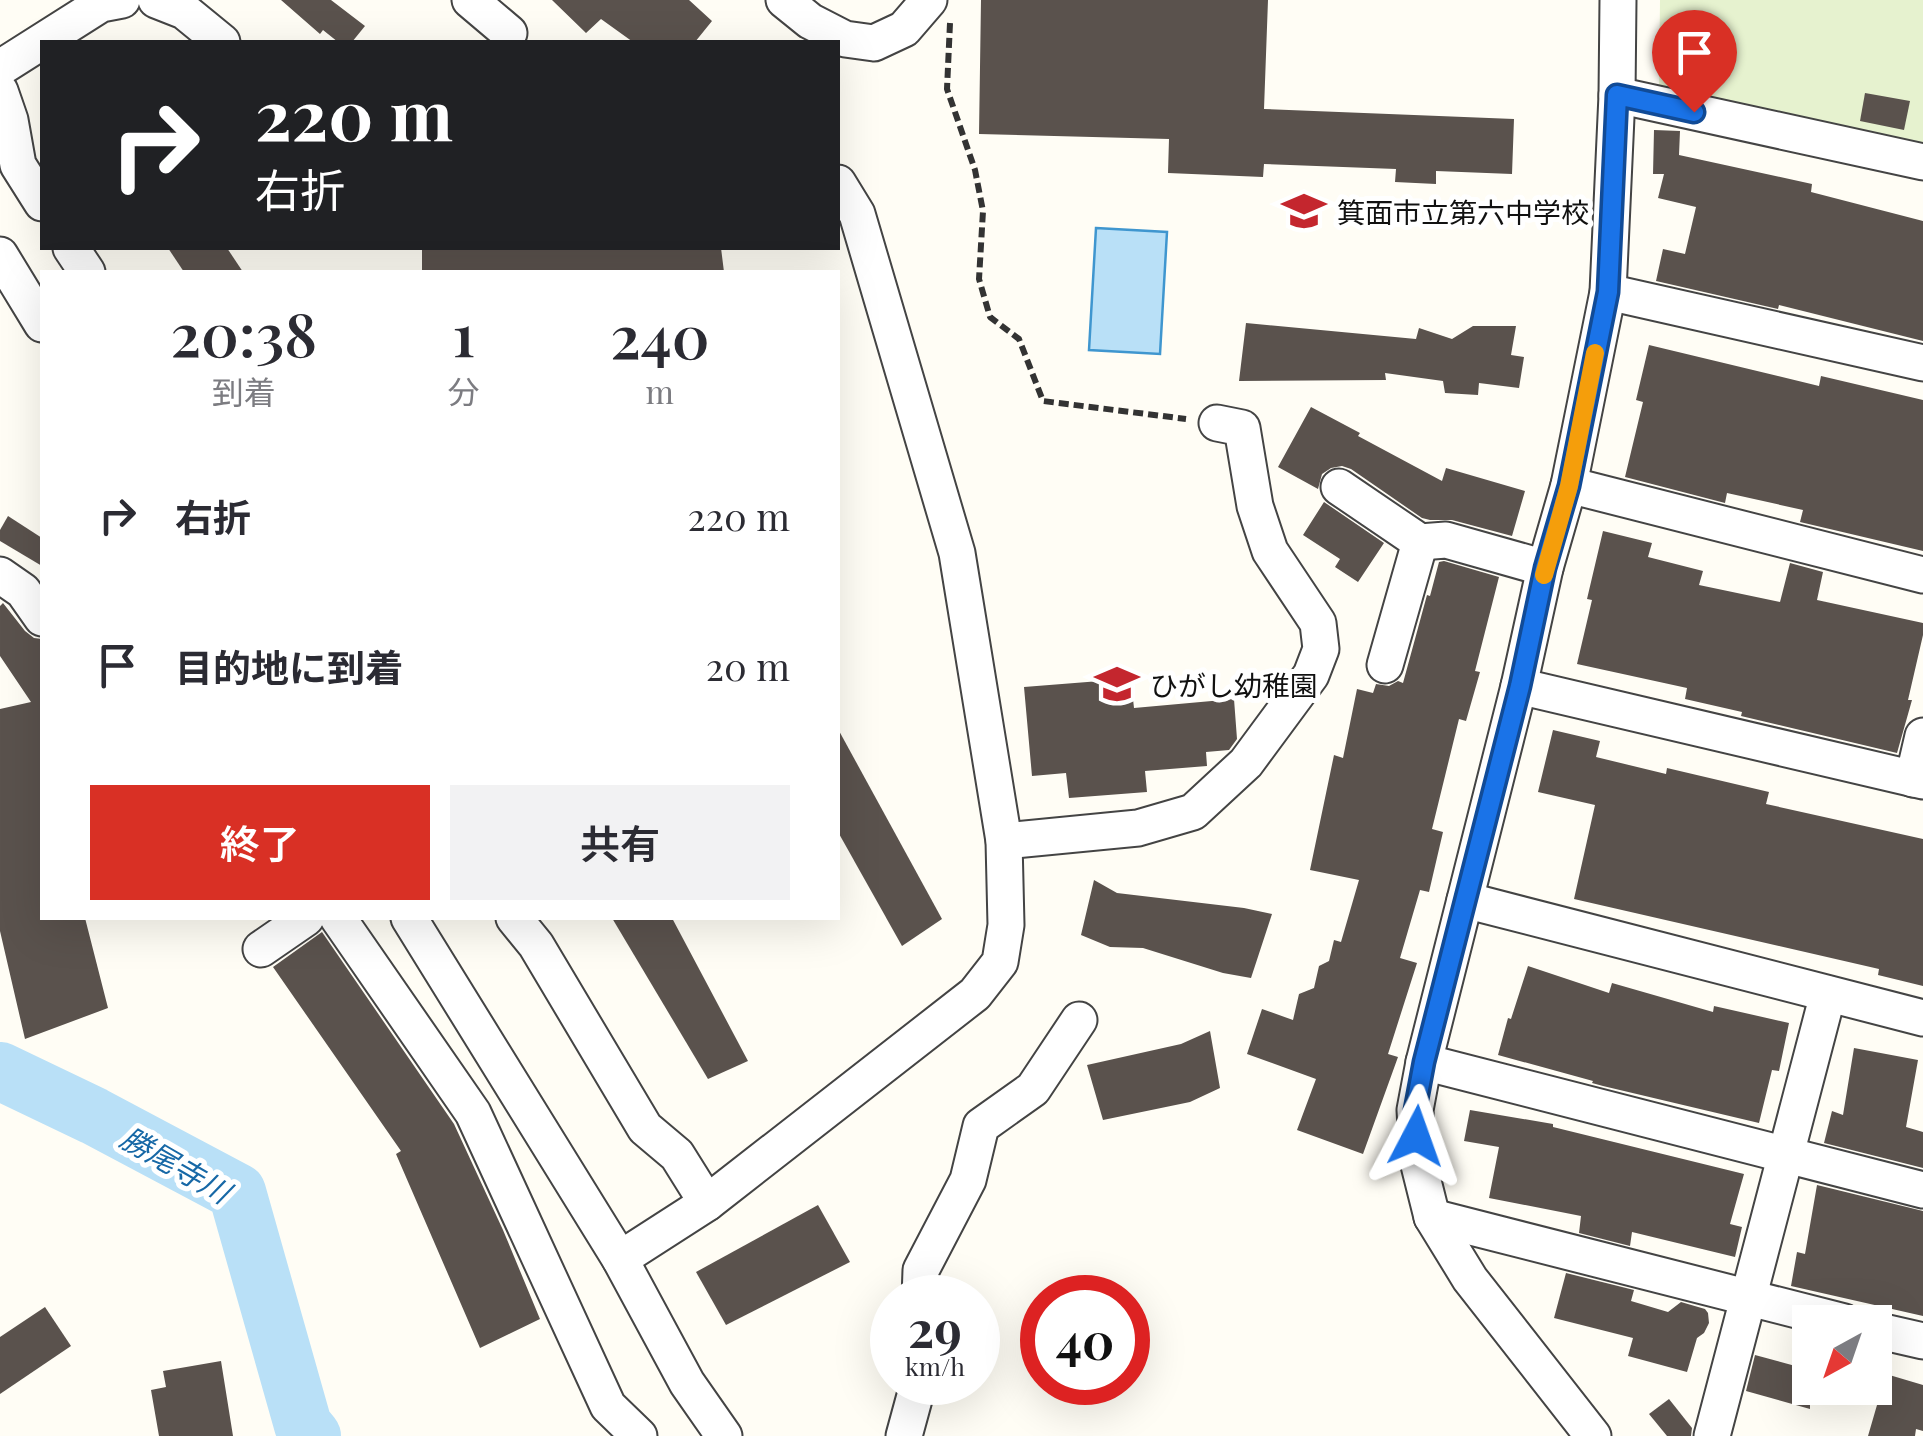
<!DOCTYPE html>
<html lang="ja">
<meta charset="utf-8">
<style>
:root{--surface:#fff;--page:#f2f2f3;--text:#2b2b33;--muted:#7c7c81;--accent:#d93025}
body{margin:0;font-family:"Playfair Display","Noto Sans JP",serif;background:var(--page);color:var(--text);height:100vh;display:flex;flex-direction:column;font-size:38px;white-space:nowrap}
*{box-sizing:border-box;margin:0}
p{font-size:32px;color:var(--muted)}
.icon{flex:none;width:55px;height:55px;fill:none;stroke:currentColor;stroke-width:2;stroke-linecap:round;stroke-linejoin:round}
.map{position:relative;flex:1;overflow:hidden}
.panel{position:absolute;left:40px;top:270px;width:800px;height:650px;display:flex;flex-direction:column;background:var(--surface);border-radius:0px;box-shadow:0 10px 40px #0002}
.panel>*{flex:none}
.hud{position:absolute;left:40px;top:40px;width:800px;height:210px;border-radius:0px;box-shadow:0 10px 40px #0002;background:#202124;color:#fff;overflow:hidden}
.needle{width:65px;rotate:220deg}
.fabs{position:absolute;left:1792px;top:1305px;display:grid;gap:20px}
.fabs a{display:grid;place-items:center;width:100px;height:100px;border-radius:0px;background:var(--surface);box-shadow:0 10px 40px #0002;font-size:50px}
.speed{position:absolute;left:870px;top:1275px;display:flex;gap:20px;font-size:50px;font-weight:700;text-align:center}
.speed>*{display:grid;place-content:center;width:130px;height:130px;border-radius:50%;background:var(--surface);box-shadow:0 10px 40px #0002;line-height:1}
.speed small{font-size:25px;font-weight:400}
.speed .limit{border:15px solid #d22;background:#fff;color:#111}
.pin{position:absolute;display:grid;place-items:center;width:85px;height:85px;color:#fff;margin:-102px -42px;border-radius:50% 50% 50% 0;rotate:-45deg;box-shadow:0 0 10px #0007}
.pin .icon{rotate:45deg}
.me{position:absolute;width:110px;margin:-55px;rotate:4deg;stroke-linejoin:round;filter:drop-shadow(0 0 8px #0008)}
.turn{display:flex;align-items:center;gap:35px;height:210px;padding:0 50px;font-size:45px}
.turn .icon{width:130px;height:130px;stroke-width:2.5}
.turn b{display:block;font-size:70px;line-height:85px}
.eta{display:flex;justify-content:space-evenly;align-items:center;height:170px;text-align:center}
.eta b{font-size:60px;font-weight:600;line-height:70px}
.action{display:flex;gap:20px;margin-top:auto;padding:20px 50px}
.action a{flex:1;height:115px;border-radius:0px;background:var(--accent);color:#fff;font-size:40px;font-weight:600;line-height:115px;text-align:center}
.action a+a{background:var(--page);color:var(--text)}
ul{padding:0;list-style:none}
li{display:flex;align-items:center;gap:30px;height:150px;padding:0 50px}
li div{flex:1}
li b{display:block;font-size:38px}
li em{font-style:normal}
.map>svg:first-child{display:block}
</style>
<div class="map">
<svg width="1923" height="1436" viewBox="0 0 1923 1436">
<rect width="100%" height="100%" fill="#fffdf5"/>
<polygon fill="#e6f2cf" points="1660,0 1923,0 1923,147 1659,87"/>
<polygon fill="#b9e0f7" stroke="#3f96cf" stroke-width="2.5" points="1096,228 1167,232 1160,354 1089,350"/>
<g fill="none" stroke-linecap="round" stroke-linejoin="round">
<polyline stroke="#b9e0f7" stroke-width="58" points="0,1071 94,1116 237,1192 303,1425 312,1436"/>
</g>
<g fill="#5a524d">
<polygon points="281,0 331,0 365,26 352,42 338,42 323,30 320,34"/>
<polygon points="552,0 689,0 712,21 695,42 633,42 601,19 586,33"/>
<polygon points="981,0 1268,0 1264,109 1514,119 1512,174 1436,171 1436,184 1395,182 1396,169 1264,164 1263,177 1168,173 1169,139 979,134"/>
<polygon points="1865,93 1910,101 1904,130 1860,121"/>
<polygon points="1654,130 1680,131 1679,155 1812,184 1811,192 1923,221 1923,341 1779,305 1778,309 1656,281 1663,249 1685,254 1696,207 1658,198 1664,174 1653,174"/>
<polygon points="168,248 227,248 243,272 184,272"/>
<polygon points="422,248 721,248 724,272 422,272"/>
<polygon points="1246,323 1416,339 1419,328 1452,339 1473,326 1516,326 1511,355 1524,357 1519,388 1479,383 1478,395 1445,393 1443,381 1385,373 1386,380 1239,381"/>
<polygon points="1649,345 1819,386 1821,376 1923,400 1923,551 1800,522 1803,510 1727,493 1725,503 1625,477 1643,402 1636,400"/>
<polygon points="1311,407 1360,433 1358,436 1442,481 1446,468 1525,491 1512,536 1452,520 1430,520 1422,518 1351,469 1342,466 1331,468 1322,474 1318,489 1278,467"/>
<polygon points="1324,502 1384,543 1358,582 1335,567 1340,559 1303,535"/>
<polygon points="8,516 42,538 42,566 0,541 0,530"/>
<polygon points="1603,531 1652,543 1648,557 1703,571 1699,585 1780,602 1790,563 1823,572 1817,600 1923,623 1923,635 1908,700 1912,700 1897,753 1741,716 1742,712 1685,699 1687,688 1577,664 1592,600 1587,599"/>
<polygon points="1444,561 1499,577 1475,671 1480,672 1466,721 1459,719 1432,829 1443,832 1429,892 1420,890 1400,958 1417,963 1388,1054 1398,1057 1363,1154 1297,1130 1316,1079 1247,1054 1262,1009 1293,1020 1299,994 1314,988 1319,966 1329,961 1334,940 1341,942 1359,880 1310,870 1334,755 1343,758 1357,689 1373,693 1376,684 1389,686 1398,681 1403,683 1427,595 1430,596 1439,562"/>
<polygon points="3,603 25,631 34,638 42,639 42,918 85,918 108,1008 25,1039 0,931 0,709 31,702 0,656 0,606"/>
<polygon points="1100,681 1102,702 1133,699 1134,708 1234,699 1237,739 1229,750 1206,752 1207,766 1145,771 1147,792 1069,798 1066,773 1032,776 1024,687"/>
<polygon points="838,729 942,919 902,946 838,832"/>
<polygon points="1553,730 1600,741 1596,757 1666,774 1667,768 1769,792 1766,804 1923,839 1923,986 1878,975 1879,969 1574,899 1595,805 1538,792"/>
<polygon points="1094,880 1117,893 1244,908 1272,914 1251,978 1223,973 1143,948 1110,947 1081,935"/>
<polygon points="612,918 672,918 748,1061 708,1079"/>
<polygon points="322,932 454,1124 503,1230 540,1319 480,1348 396,1154 401,1151 273,967"/>
<polygon points="1528,966 1609,993 1612,983 1713,1012 1714,1006 1789,1023 1779,1071 1772,1070 1759,1123 1603,1086 1592,1083 1593,1081 1498,1055 1508,1018 1511,1019"/>
<polygon points="1210,1031 1220,1088 1190,1102 1103,1120 1087,1065 1181,1044"/>
<polygon points="1854,1048 1918,1060 1906,1127 1923,1132 1923,1168 1824,1143 1832,1111 1843,1115"/>
<polygon points="1470,1110 1553,1124 1553,1127 1744,1174 1730,1224 1742,1227 1735,1257 1632,1232 1630,1246 1579,1233 1581,1216 1489,1198 1499,1147 1464,1141"/>
<polygon points="1817,1185 1923,1211 1923,1316 1791,1286 1797,1252 1805,1254"/>
<polygon points="818,1205 850,1262 726,1325 696,1272"/>
<polygon points="1566,1273 1634,1290 1631,1301 1668,1312 1681,1302 1705,1309 1708,1313 1709,1323 1704,1333 1697,1338 1687,1372 1628,1356 1633,1338 1554,1318"/>
<polygon points="45,1307 71,1346 0,1394 0,1337"/>
<polygon points="1755,1355 1810,1370 1810,1409 1746,1391"/>
<polygon points="221,1361 233,1436 159,1436 151,1390 166,1387 163,1371"/>
<polygon points="1886,1374 1923,1385 1923,1431 1916,1429 1915,1436 1868,1436"/>
<polygon points="1669,1399 1692,1428 1691,1436 1667,1436 1649,1414"/>
</g>
<g fill="none" stroke-linecap="round" stroke-linejoin="round">
<g stroke="#444" stroke-width="39">
<g id="minor">
<polyline points="156,0 184,11 222,42"/>
<polyline points="470,0 509,33"/>
<polyline points="784,0 810,21 845,39 874,43 904,29 929,0"/>
<polyline points="0,68 101,4 122,0"/>
<polyline points="0,91 10,120 18,165 42,203"/>
<polyline points="1617,95 1923,162"/>
<polyline points="71,248 87,272"/>
<polyline points="0,255 42,324"/>
<polyline points="1608,292 1923,363"/>
<polyline points="1569,485 1923,575"/>
<polyline points="1339,487 1420,542 1446,540 1545,568"/>
<polyline points="0,575 23,591 42,618"/>
<polyline points="1385,665 1420,542"/>
<polyline points="1519,686 1923,781"/>
<polyline points="1913,779 1923,736"/>
<polyline points="1004,841 1138,828 1193,812 1246,763 1311,675 1321,649 1318,623 1270,551 1255,506 1242,428 1217,423"/>
<polyline points="1465,900 1923,1018"/>
<polyline points="338,918 473,1113 608,1406 639,1436"/>
<polyline points="409,918 620,1259 687,1383 724,1436"/>
<polyline points="514,918 536,945 645,1128 677,1155 707,1203"/>
<polyline points="261,949 306,918"/>
<polyline points="1424,1062 1923,1190"/>
<polyline points="1432,1217 1844,1322"/>
<polyline points="620,1259 707,1203 975,994 1000,962 1006,925 1004,841 957,553 857,214 838,183"/>
<polyline points="920,1298 921,1270 968,1180 981,1126 1033,1089 1079,1020"/>
<polyline points="1875,1330 1923,1341"/>
<polyline points="904,1436 916,1392 917,1382"/>
<polyline points="1593,1436 1470,1279 1432,1217 1418,1161 1415,1110 1424,1062 1519,686 1545,568 1569,485 1608,292 1617,95 1618,0"/>
<polyline points="1712,1436 1828,994"/>
</g>
</g>
<polyline stroke="#333" stroke-width="6" stroke-dasharray="10 5" stroke-linecap="butt" points="950,23 947,89 975,170 983,211 979,279 990,317 1019,339 1043,401 1186,419"/>
<use href="#minor" stroke="#fff" stroke-width="35"/>
</g>
<g fill="none" stroke-linecap="round" stroke-linejoin="round">
<g stroke="#114b97" stroke-width="25">
<polyline id="route" points="1416,1136 1415,1110 1424,1062 1520,686 1545,568 1569,486 1608,292 1617,95 1694,112"/>
</g>
<use href="#route" stroke="#1a73e8" stroke-width="18"/>
<polyline stroke="#f59e0b" stroke-width="18" points="1544,575 1569,486 1595,353"/>
</g>
<defs>
<g id="school-bare" transform="scale(3.45)"><path d="M0-5L7-2L0 1L-7-2ZM-4 1L0 2.5L4 1V4Q0 6-4 4Z" fill="#c4262e" stroke="#fff" stroke-width="2.5" paint-order="stroke"/></g>
</defs>
<g fill-rule="evenodd">
<use href="#school-bare" x="1304" y="211"/>
<use href="#school-bare" x="1117" y="684"/>
</g>
<g text-anchor="middle" dominant-baseline="central" stroke-width="10" stroke-linejoin="round" paint-order="stroke">
<g font-size="28" fill="#111" stroke="#fff" text-anchor="start">
<text x="1337" y="211">箕面市立第六中学校</text>
<text x="1150" y="684">ひがし幼稚園</text>
</g>
<g font-size="30" font-style="italic" fill="#1768a6" stroke="#fff">
<text transform="translate(176 1164) rotate(30)">勝尾寺川</text>
</g>
</g>
</svg>
<div class="fabs">
<a><svg class="needle" viewBox="-14 -14 28 28"><path d="M0-13l5 13h-10z" fill="#e53935"/><path d="M0 13l5-13h-10z" fill="#7c7c81"/></svg></a>
</div>
<div class="speed"><div>29<small>km/h</small></div><div class="limit">40</div></div>
<div class="pin" style="left:1694px;top:112px;background:#d93025"><svg class="icon" aria-label="arrive" viewBox="0 0 24 24"><path d="M6 21V4h12l-3 4 3 4H6"/></svg></div>
<svg class="me" style="left:1416px;top:1136px" viewBox="-20 -20 40 40"><path d="M0-17L14 15 0 8-14 15z" fill="#1a73e8" stroke="#fff" stroke-width="4"/></svg>
<div class="hud">
<div class="turn"><svg class="icon" aria-label="right" viewBox="0 0 24 24"><path d="M7 20v-9h11M14 6l5 5-5 5"/></svg><div><b>220 m</b>右折</div></div>
</div>
<section class="panel">
<div class="eta">
<div><b>20:38</b><p>到着</p></div>
<div><b>1</b><p>分</p></div>
<div><b>240</b><p>m</p></div>
</div>
<ul>
<li><svg class="icon" aria-label="right" viewBox="0 0 24 24"><path d="M7 20v-9h11M14 6l5 5-5 5"/></svg><div><b>右折</b></div><em>220 m</em></li>
<li><svg class="icon" aria-label="arrive" viewBox="0 0 24 24"><path d="M6 21V4h12l-3 4 3 4H6"/></svg><div><b>目的地に到着</b></div><em>20 m</em></li>
</ul>
<div class="action"><a>終了</a><a>共有</a></div>
</section>
</div>
